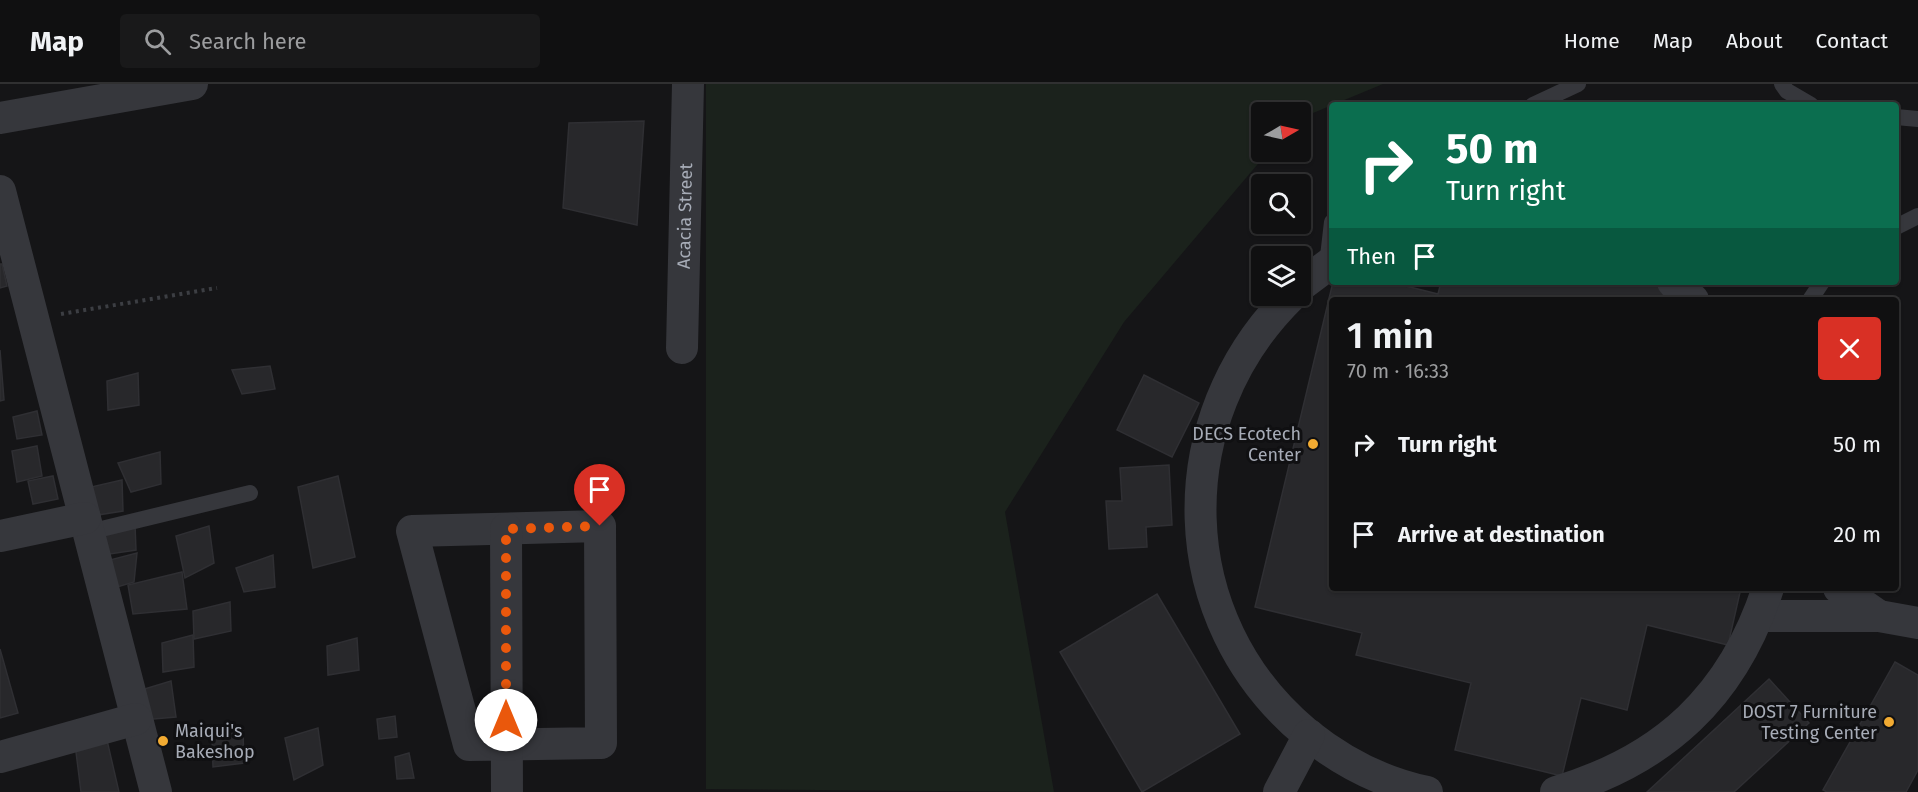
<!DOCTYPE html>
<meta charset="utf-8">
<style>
:root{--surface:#101011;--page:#19191a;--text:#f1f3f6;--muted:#9c9d9f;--line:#303031}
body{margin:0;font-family:"Fira Sans",sans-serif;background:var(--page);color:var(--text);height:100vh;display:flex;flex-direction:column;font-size:22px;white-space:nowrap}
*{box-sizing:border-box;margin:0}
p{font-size:20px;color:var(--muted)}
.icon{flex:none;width:33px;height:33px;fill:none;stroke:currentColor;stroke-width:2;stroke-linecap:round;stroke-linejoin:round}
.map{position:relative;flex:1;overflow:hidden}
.panel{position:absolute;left:1329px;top:213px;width:570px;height:294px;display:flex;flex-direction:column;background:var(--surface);border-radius:6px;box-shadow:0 2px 4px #0004,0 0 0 2px var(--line)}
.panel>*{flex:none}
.hud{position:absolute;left:1329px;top:18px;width:570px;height:183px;border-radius:6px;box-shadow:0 2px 4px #0004,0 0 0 2px var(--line);background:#0b6e4f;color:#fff;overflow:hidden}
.needle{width:39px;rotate:81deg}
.tools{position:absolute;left:1251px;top:18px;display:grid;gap:12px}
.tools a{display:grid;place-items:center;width:60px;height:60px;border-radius:6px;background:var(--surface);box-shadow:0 2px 4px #0004,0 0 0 2px var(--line);font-size:30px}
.pin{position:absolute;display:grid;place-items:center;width:51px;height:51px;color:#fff;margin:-62px -26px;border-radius:50% 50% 50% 0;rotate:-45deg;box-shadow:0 0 6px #0007}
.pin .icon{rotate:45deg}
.me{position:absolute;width:66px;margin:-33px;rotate:0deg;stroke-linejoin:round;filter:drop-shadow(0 0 4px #0008)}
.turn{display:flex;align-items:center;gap:21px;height:126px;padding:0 18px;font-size:27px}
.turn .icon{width:78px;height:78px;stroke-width:2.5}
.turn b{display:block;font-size:42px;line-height:51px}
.then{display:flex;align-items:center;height:57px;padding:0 18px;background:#0003;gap:12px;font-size:22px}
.round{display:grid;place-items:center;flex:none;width:63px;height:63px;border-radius:6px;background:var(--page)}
.headline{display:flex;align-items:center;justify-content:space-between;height:102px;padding:0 18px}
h1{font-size:36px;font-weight:600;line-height:45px}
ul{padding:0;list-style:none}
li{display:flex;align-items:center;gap:18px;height:90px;padding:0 18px}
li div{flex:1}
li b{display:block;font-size:22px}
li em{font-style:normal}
header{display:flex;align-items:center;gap:36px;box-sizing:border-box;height:84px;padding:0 30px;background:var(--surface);border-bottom:2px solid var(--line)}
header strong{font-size:28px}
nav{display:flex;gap:33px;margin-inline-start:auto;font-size:21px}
.search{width:420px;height:54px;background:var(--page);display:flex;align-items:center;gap:15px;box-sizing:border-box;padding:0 21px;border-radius:6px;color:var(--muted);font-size:22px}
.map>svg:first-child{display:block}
</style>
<header>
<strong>Map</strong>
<div class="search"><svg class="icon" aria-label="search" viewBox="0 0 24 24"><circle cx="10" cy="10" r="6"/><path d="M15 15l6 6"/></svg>Search here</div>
<nav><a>Home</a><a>Map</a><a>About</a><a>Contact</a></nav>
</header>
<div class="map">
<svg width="1918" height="708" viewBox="0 0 1918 708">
<rect width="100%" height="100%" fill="#151517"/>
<polygon fill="#1b221c" points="706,0 1383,0 1301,34 1300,28 1262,28 1262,68 1268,68 1124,238 1005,428 1054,708 706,705"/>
<g fill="#28282b" stroke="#2f2f33" stroke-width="1.5">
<polygon points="644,37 637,141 563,124 569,39"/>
<polygon points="0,180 2,180 7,202 0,204"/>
<polygon points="1333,198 1390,198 1438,210 1441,198 1645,198 1665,203 1662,216 1332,216 1332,504 1741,504 1728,561 1647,541 1627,626 1581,614 1562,692 1455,666 1471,599 1356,571 1362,549 1255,523"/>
<polygon points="0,266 4,316 0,317"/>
<polygon points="270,282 275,305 242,310 232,286"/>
<polygon points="138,289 139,321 108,326 107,297"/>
<polygon points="1144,291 1199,319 1172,373 1117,346"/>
<polygon points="37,327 42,351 17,355 13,333"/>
<polygon points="37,362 42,392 17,398 12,367"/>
<polygon points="160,368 161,400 131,408 118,379"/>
<polygon points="1169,381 1172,441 1146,443 1147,463 1109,465 1106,417 1122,417 1120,384"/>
<polygon points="53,392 58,415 33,420 28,397"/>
<polygon points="338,392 355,473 313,484 298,403"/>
<polygon points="122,396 123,427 91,432 91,403"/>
<polygon points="135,440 136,466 103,471 98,449"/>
<polygon points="209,442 214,479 185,494 176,452"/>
<polygon points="137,469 134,498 107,506 106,477"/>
<polygon points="273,471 275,503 244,508 236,484"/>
<polygon points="182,488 187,525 133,530 128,501"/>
<polygon points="1157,510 1240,650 1142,708 1060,568"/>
<polygon points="230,518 231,547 194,555 193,527"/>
<polygon points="193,551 194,583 163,588 162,559"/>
<polygon points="357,554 359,586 328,591 327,562"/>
<polygon points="0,565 18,629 0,634"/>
<polygon points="1895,578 1918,591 1918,686 1906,708 1827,708 1823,706"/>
<polygon points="1769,595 1809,639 1734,708 1647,708"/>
<polygon points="171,597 176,633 142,636 141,606"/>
<polygon points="395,632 397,653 379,655 377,635"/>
<polygon points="318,644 323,681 294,696 285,654"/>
<polygon points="243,647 244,679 213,683 212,654"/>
<polygon points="106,652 119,708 81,708 75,660"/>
<polygon points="409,669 414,694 397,695 395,673"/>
</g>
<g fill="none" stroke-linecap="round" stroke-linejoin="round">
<polyline stroke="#3c3e43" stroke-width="4" stroke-dasharray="3 4.5" stroke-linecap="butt" points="61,230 217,204"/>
<g stroke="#36373c" stroke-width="16">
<polyline points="1782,0 1787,7 1811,21"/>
<polyline points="1533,21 1578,0"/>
<polyline points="1896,33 1918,35"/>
<polyline points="1896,143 1918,132"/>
<polyline points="1327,181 1332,138"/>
<polyline points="1810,216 1822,198"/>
<polyline points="89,448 250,409"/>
</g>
<g stroke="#36373c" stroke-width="32">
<polyline points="0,34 192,0"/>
<polyline points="0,107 156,708"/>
<polyline points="1673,198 1693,216"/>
<polyline points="1300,202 1332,178"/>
<path d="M 1291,212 C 1166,335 1170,536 1306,649 C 1341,677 1383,699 1427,708"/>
<path id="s1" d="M 682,264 L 688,0"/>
<polygon points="600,442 601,659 469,661 412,447"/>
<polyline points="506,445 507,708"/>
<polyline points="0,452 85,434"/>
<polyline points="1839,504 1879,532"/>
<polyline points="1759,532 1879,532 1918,539"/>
<polyline points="0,673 136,635"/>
<polyline points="1279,708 1309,651"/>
<path d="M 1556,708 C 1664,676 1733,612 1768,504"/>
</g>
</g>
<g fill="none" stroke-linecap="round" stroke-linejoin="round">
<polyline stroke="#ea580c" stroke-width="10" stroke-dasharray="0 18" points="506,636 506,445 600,442"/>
</g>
<g fill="#f2ab32" stroke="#101012" stroke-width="2">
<circle cx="1313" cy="360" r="6"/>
<circle cx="1889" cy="638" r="6"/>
<circle cx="163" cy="657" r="6"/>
</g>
<g text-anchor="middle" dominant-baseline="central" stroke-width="6" stroke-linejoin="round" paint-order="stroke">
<g font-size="18" fill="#a7acb7" stroke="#101012">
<text stroke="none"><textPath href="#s1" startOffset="132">Acacia Street</textPath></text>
</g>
<g font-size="18" fill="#a7acb7" stroke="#101012" text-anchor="end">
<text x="1301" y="350">DECS Ecotech<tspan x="1301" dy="21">Center</tspan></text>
<text x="1877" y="628">DOST 7 Furniture<tspan x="1877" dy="21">Testing Center</tspan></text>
<text x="175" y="647" text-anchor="start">Maiqui's<tspan x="175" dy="21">Bakeshop</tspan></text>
</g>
</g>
</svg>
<div class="tools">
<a><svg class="needle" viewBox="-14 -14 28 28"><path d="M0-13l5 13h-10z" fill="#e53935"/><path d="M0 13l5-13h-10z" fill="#9c9d9f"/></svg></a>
<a><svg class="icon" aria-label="search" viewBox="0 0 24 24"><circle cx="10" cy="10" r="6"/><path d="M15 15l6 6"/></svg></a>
<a><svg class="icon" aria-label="layers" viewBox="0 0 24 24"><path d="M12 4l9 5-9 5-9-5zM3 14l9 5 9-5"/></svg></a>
</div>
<div class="pin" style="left:600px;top:442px;background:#d93025"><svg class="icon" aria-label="arrive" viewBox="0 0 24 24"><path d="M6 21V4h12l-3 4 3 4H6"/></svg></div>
<svg class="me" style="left:506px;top:636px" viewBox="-20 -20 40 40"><circle r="19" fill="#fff"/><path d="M0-13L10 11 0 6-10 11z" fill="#ea580c"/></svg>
<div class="hud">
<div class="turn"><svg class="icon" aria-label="right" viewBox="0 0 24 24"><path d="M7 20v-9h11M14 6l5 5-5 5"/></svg><div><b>50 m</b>Turn right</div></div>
<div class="then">Then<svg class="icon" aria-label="arrive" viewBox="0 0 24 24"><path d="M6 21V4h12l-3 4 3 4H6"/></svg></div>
</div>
<section class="panel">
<div class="headline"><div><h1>1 min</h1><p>70 m · 16:33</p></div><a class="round" style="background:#d93025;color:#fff"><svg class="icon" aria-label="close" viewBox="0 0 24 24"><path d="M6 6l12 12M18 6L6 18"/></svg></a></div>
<ul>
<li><svg class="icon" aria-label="right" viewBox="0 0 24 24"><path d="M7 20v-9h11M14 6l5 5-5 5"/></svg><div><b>Turn right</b></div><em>50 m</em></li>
<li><svg class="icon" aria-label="arrive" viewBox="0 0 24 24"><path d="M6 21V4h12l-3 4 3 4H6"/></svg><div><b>Arrive at destination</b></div><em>20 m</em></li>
</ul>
</section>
</div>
